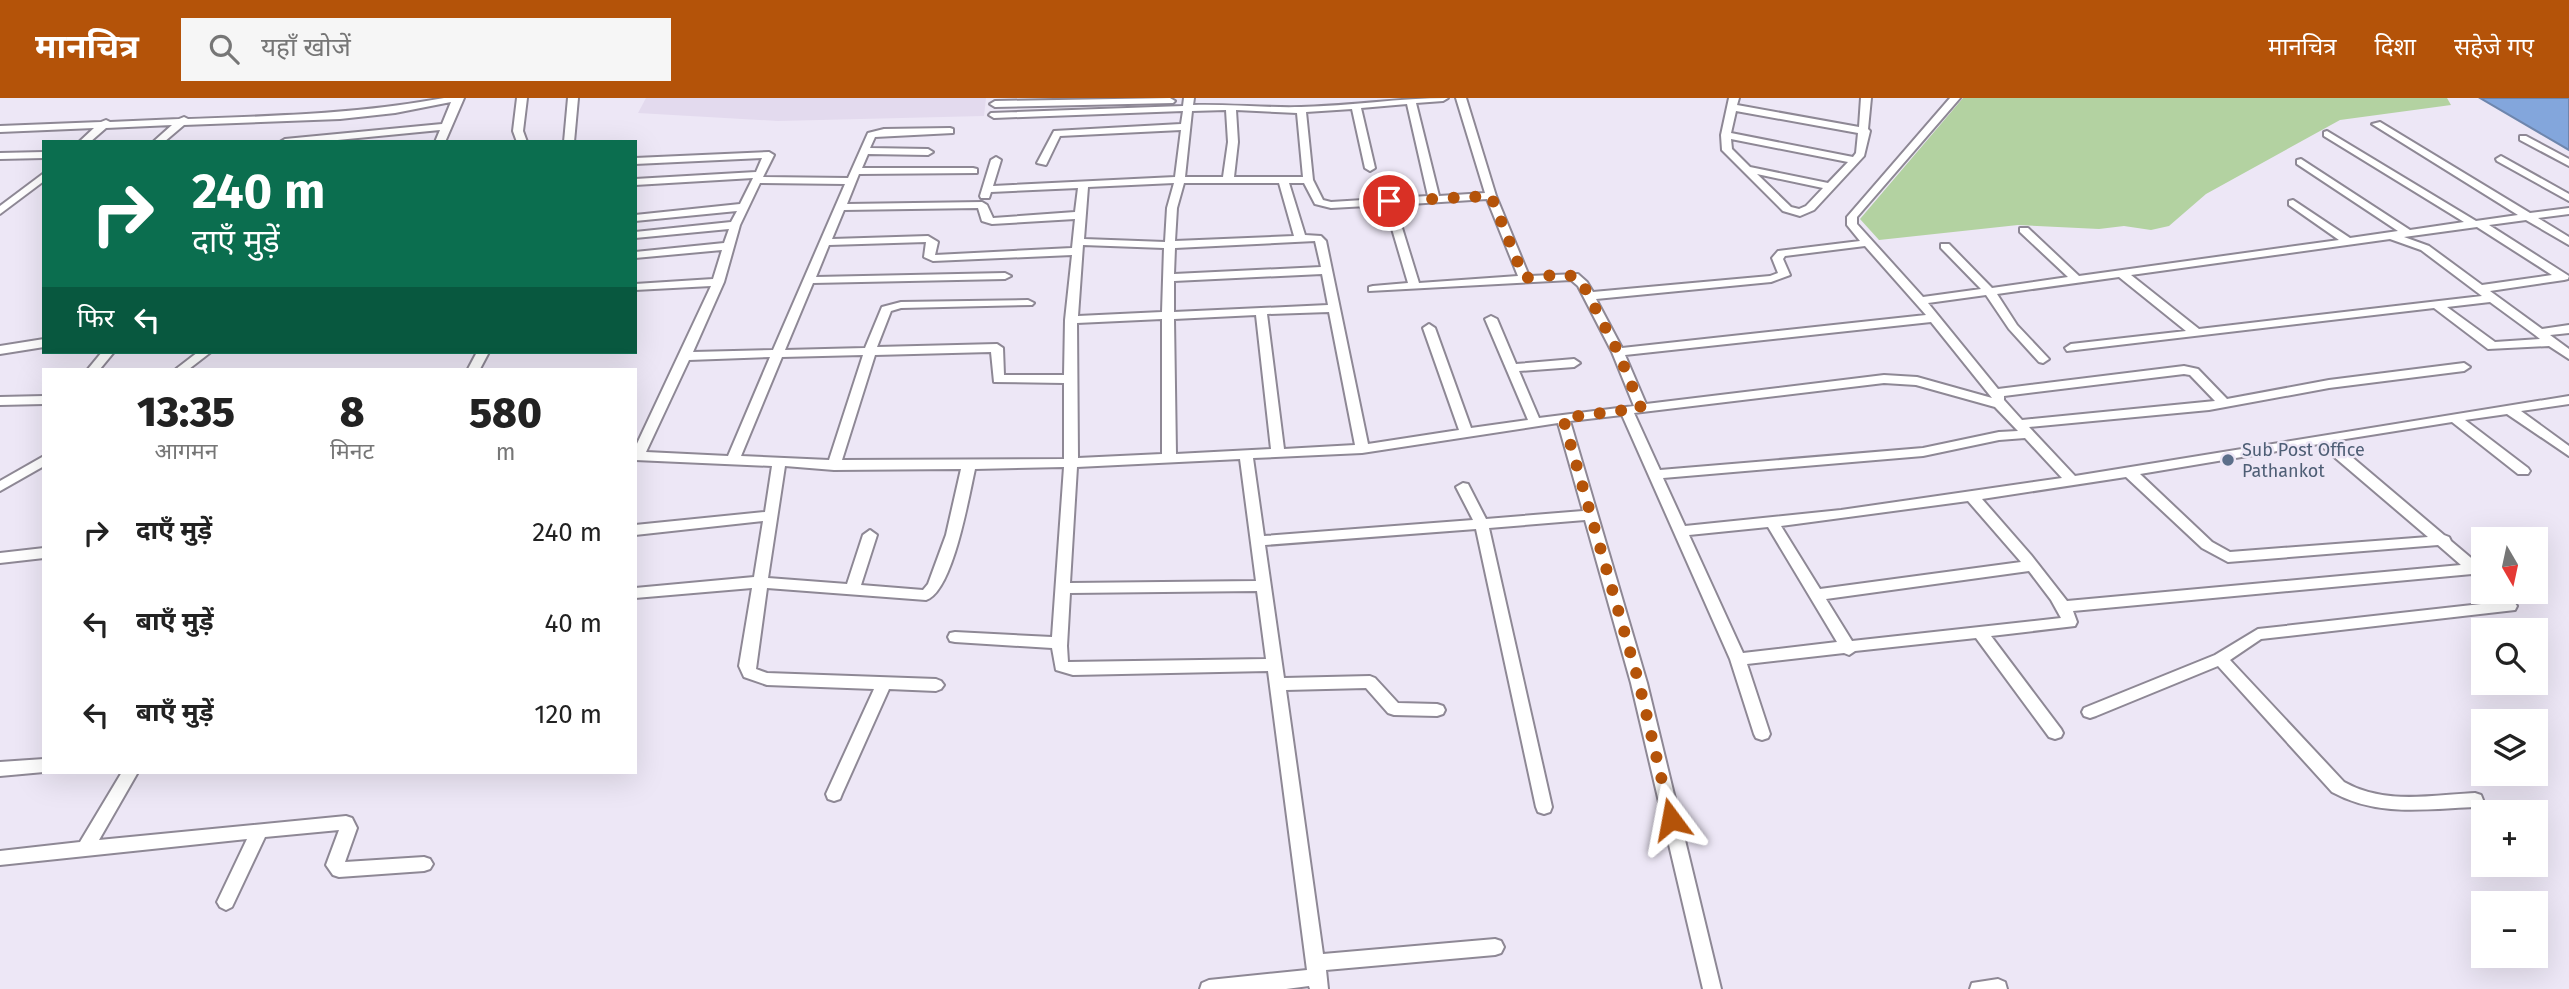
<!DOCTYPE html>
<html lang="hi">
<meta charset="utf-8">
<style>
:root{--surface:#fff;--page:#f6f6f6;--text:#222;--muted:#767676;--accent:#b45309}
body{margin:0;font-family:"Fira Sans","Noto Sans Devanagari",sans-serif;background:var(--page);color:var(--text);height:100vh;display:flex;flex-direction:column;font-size:26px;white-space:nowrap}
*{box-sizing:border-box;margin:0}
p{font-size:23px;color:var(--muted)}
.icon{flex:none;width:38px;height:38px;fill:none;stroke:currentColor;stroke-width:2;stroke-linecap:round;stroke-linejoin:round}
.map{position:relative;flex:1;overflow:hidden}
.side{position:absolute;left:42px;top:270px;width:595px;height:406px;display:flex;flex-direction:column;background:var(--surface);border-radius:0px;box-shadow:0 7px 28px #0002}
.side>*{flex:none}
.top-card{position:absolute;left:42px;top:42px;width:595px;height:214px;border-radius:0px;box-shadow:0 7px 28px #0002;background:#0b6e4f;color:#fff;overflow:hidden}
.needle{width:46px;rotate:171deg}
.tools{position:absolute;left:2471px;top:429px;display:grid;gap:14px}
.tools a{display:grid;place-items:center;width:77px;height:77px;border-radius:0px;background:var(--surface);box-shadow:0 7px 28px #0002;font-size:35px}
.pin{position:absolute;display:grid;place-items:center;width:60px;height:60px;color:#fff;margin:-30px;border:4px solid #fff;border-radius:50%;box-shadow:0 2px 7px #0007}
.me{position:absolute;width:77px;margin:-38px;rotate:347deg;stroke-linejoin:round;filter:drop-shadow(0 0 5px #0008)}
.turn{display:flex;align-items:center;gap:24px;height:147px;padding:0 35px;font-size:32px}
.turn .icon{width:91px;height:91px;stroke-width:2.5}
.turn b{display:block;font-size:49px;line-height:60px}
.then{display:flex;align-items:center;height:66px;padding:0 35px;background:#0003;gap:14px;font-size:26px}
.eta{display:flex;justify-content:space-evenly;align-items:center;height:119px;text-align:center}
.eta b{font-size:42px;font-weight:800;line-height:49px}
ul{padding:0;list-style:none}
li{display:flex;align-items:center;gap:21px;height:91px;padding:0 35px}
li div{flex:1}
li b{display:block;font-size:26px}
li em{font-style:normal}
header{display:flex;align-items:center;gap:42px;box-sizing:border-box;height:98px;padding:0 35px;background:var(--accent);color:#fff}
header strong{font-size:33px}
nav{display:flex;gap:38px;margin-inline-start:auto;font-size:24px}
.search{width:490px;height:63px;background:var(--page);display:flex;align-items:center;gap:18px;box-sizing:border-box;padding:0 24px;border-radius:0px;color:var(--muted);font-size:26px}
.map>svg:first-child{display:block}
</style>
<header>
<strong>मानचित्र</strong>
<div class="search"><svg class="icon" aria-label="search" viewBox="0 0 24 24"><circle cx="10" cy="10" r="6"/><path d="M15 15l6 6"/></svg>यहाँ खोजें</div>
<nav><a>मानचित्र</a><a>दिशा</a><a>सहेजे गए</a></nav>
</header>
<div class="map">
<svg width="2569" height="891" viewBox="0 0 2569 891">
<rect width="100%" height="100%" fill="#ede7f6"/>
<polygon fill="#e3daee" points="646,0 986,0 984,18 778,23 638,15"/>
<polygon fill="#b3d2a1" points="1963,0 2447,0 2451,7 2340,22 2206,96 2169,128 2151,132 2124,128 2099,131 2018,127 1879,142 1860,121"/>
<polygon fill="#83a6dc" stroke="#6e86ad" stroke-width="2" points="2480,0 2569,0 2569,52"/>
<g fill="none" stroke-linecap="round" stroke-linejoin="round">
<g stroke="#8e8895" stroke-width="4">
<g id="street">
<path d="M 444,0 L 464,0 L 445,44 L 435,44 L 440,32 L 317,44 L 280,44 L 285,41 L 442,26 L 451,4 L 395,15 L 340,21 L 184,27 L 164,44 L 153,44 L 172,27 L 106,30 L 90,44 L 79,44 L 94,30 L 0,34 L 0,28 L 101,24 L 106,22 L 110,24 L 179,21 L 184,19 L 188,21 C 274,18 359,16 444,0 Z"/>
<polygon points="517,0 527,0 523,33 527,44 517,44 513,33"/>
<polygon points="568,0 578,0 574,44 564,44"/>
<polygon points="1170,0 1175,3 1173,5 995,9 990,6 995,3"/>
<path d="M 1184,0 L 1194,0 L 1193,7 C 1229,6 1265,10 1301,9 C 1350,8 1399,0 1448,0 L 1443,3 L 1416,5 L 1439,98 L 1485,95 L 1456,0 L 1466,0 L 1496,98 L 1529,178 L 1578,176 L 1587,184 L 1593,194 L 1770,178 L 1778,175 L 1772,160 L 1778,153 L 1860,143 L 1847,127 L 1847,119 L 1950,0 L 1960,0 L 1857,119 L 1857,126 L 1923,199 L 1981,191 L 1941,150 L 1941,146 L 1949,146 L 1992,190 L 2068,179 L 2020,134 L 2020,130 L 2028,130 L 2079,178 L 2339,142 L 2289,107 L 2289,103 L 2293,102 L 2350,140 L 2398,133 L 2297,66 L 2297,62 L 2301,61 L 2410,132 L 2464,124 L 2324,38 L 2324,34 L 2327,33 L 2476,123 L 2518,117 L 2372,26 L 2380,24 L 2530,115 L 2569,110 L 2569,116 L 2538,120 L 2569,139 L 2569,147 L 2526,122 L 2489,127 L 2569,178 L 2568,181 L 2564,182 L 2490,193 L 2542,231 L 2569,227 L 2569,235 L 2550,237 L 2569,251 L 2569,261 L 2549,248 L 2488,251 L 2434,210 L 2067,253 L 2065,250 L 2071,246 L 2186,233 L 2119,179 L 1997,196 L 2017,227 L 2049,261 L 2043,265 L 2039,264 L 2009,231 L 1986,197 L 1928,205 L 1998,291 L 2184,268 L 2198,271 L 2227,301 L 2329,282 L 2464,265 L 2470,269 L 2464,273 L 2329,290 L 2209,312 L 2029,329 L 2075,378 L 2569,298 L 2569,306 L 2521,313 L 2569,348 L 2569,358 L 2507,316 L 2465,322 L 2528,370 L 2530,373 L 2528,376 L 2518,376 L 2452,324 L 2333,343 L 2444,437 L 2449,439 L 2451,443 L 2483,470 L 2483,483 L 2472,476 L 2073,513 L 2077,524 L 2075,528 L 1991,538 L 2061,631 L 2063,635 L 2061,639 L 2055,641 L 2049,639 L 1976,540 L 1855,553 L 1849,557 L 1844,555 L 1747,566 L 1770,636 L 1768,640 L 1762,642 L 1756,640 L 1754,636 L 1730,561 L 1622,317 L 1570,323 L 1647,585 L 1721,891 L 1703,891 L 1631,585 L 1585,422 L 1489,430 L 1552,709 L 1550,714 L 1544,716 L 1538,714 L 1536,709 L 1476,431 L 1265,447 L 1284,580 L 1370,578 L 1375,580 L 1398,605 L 1437,606 L 1443,608 L 1445,612 L 1443,616 L 1437,618 L 1394,617 L 1388,615 L 1366,590 L 1286,592 L 1323,856 L 1495,841 L 1501,843 L 1504,849 L 1501,855 L 1495,857 L 1326,872 L 1328,891 L 1310,891 L 1309,888 L 1286,891 L 1200,891 L 1202,885 L 1209,882 L 1307,872 L 1268,573 L 1073,577 L 1056,572 L 1052,550 L 955,544 L 950,543 L 948,539 L 950,535 L 955,534 L 1052,539 L 1064,369 L 975,371 C 969,397 953,494 926,502 L 767,490 L 756,571 L 767,575 L 936,581 L 941,583 L 944,587 L 941,591 L 936,593 L 889,591 L 842,696 L 840,701 L 834,703 L 828,701 L 826,696 L 874,591 L 767,587 L 744,579 L 739,568 L 752,490 L 635,500 L 635,490 L 754,479 L 763,423 L 635,437 L 635,427 L 765,414 L 772,368 L 635,362 L 635,350 L 711,188 L 635,192 L 635,186 L 713,181 L 722,152 L 635,160 L 635,154 L 724,145 L 729,131 L 635,140 L 635,134 L 731,124 L 737,113 L 635,123 L 635,117 L 740,106 L 753,80 L 635,87 L 635,81 L 756,74 L 762,60 L 635,66 L 635,60 L 769,54 L 774,57 L 763,79 L 848,80 L 868,35 L 884,31 L 950,30 L 953,31 L 953,35 L 875,39 L 870,50 L 928,51 L 933,54 L 928,57 L 868,56 L 862,70 L 973,70 L 977,71 L 977,75 L 859,76 L 847,106 L 982,104 L 987,107 L 993,120 L 1075,114 L 1078,90 L 991,94 L 989,100 L 981,100 L 980,98 L 991,62 L 996,59 L 1001,62 L 993,88 L 1175,79 L 1181,32 L 1060,38 L 1046,67 L 1037,65 L 1054,33 L 1181,26 L 1183,13 L 994,20 L 989,17 L 991,15 L 1183,8 ZM 1407,6 L 1428,98 L 1331,104 L 1323,102 L 1313,82 L 1306,14 L 1352,11 L 1365,70 L 1370,73 L 1375,70 L 1361,10 ZM 1226,12 L 1228,44 L 1223,79 L 1185,79 L 1192,13 ZM 1236,12 L 1297,15 L 1303,79 L 1234,79 L 1238,44 ZM 760,85 L 845,86 L 773,252 L 693,254 L 724,184 L 740,127 ZM 1174,85 L 1167,110 L 1165,144 L 1084,141 L 1088,89 ZM 1184,85 L 1279,85 L 1294,138 L 1175,143 L 1177,110 ZM 1289,85 L 1304,85 L 1315,106 L 1331,110 L 1385,107 L 1408,185 L 1373,188 L 1369,189 L 1369,193 L 1571,182 L 1578,188 L 1612,254 L 1634,308 L 1539,320 L 1519,273 L 1574,269 L 1580,265 L 1574,261 L 1516,266 L 1497,221 L 1491,218 L 1485,221 L 1528,322 L 1471,330 L 1435,230 L 1429,226 L 1423,230 L 1459,332 L 1368,346 L 1326,143 L 1321,138 L 1305,137 ZM 1487,101 L 1518,178 L 1419,185 L 1395,107 ZM 978,110 L 982,123 L 992,126 L 1075,121 L 1072,150 L 935,157 L 938,144 L 928,138 L 832,141 L 844,112 ZM 2477,129 L 2552,177 L 2482,187 L 2429,148 L 2404,139 ZM 2390,141 L 2421,152 L 2482,198 L 2199,231 L 2131,177 ZM 1315,143 L 1321,169 L 1174,176 L 1175,150 ZM 926,144 L 924,159 L 933,163 L 1072,157 L 1065,222 L 1064,277 L 1004,277 L 1003,250 L 997,246 L 877,249 L 891,213 L 901,210 L 1032,207 L 1034,205 L 1028,202 L 901,204 L 882,209 L 865,250 L 785,252 L 813,185 L 1005,181 L 1011,178 L 1005,175 L 816,179 L 829,147 ZM 1083,147 L 1164,150 L 1162,214 L 1078,218 ZM 1865,148 L 1926,217 L 1622,250 L 1596,201 L 1771,184 L 1790,177 L 1783,161 L 1785,158 ZM 1322,176 L 1328,207 L 1174,214 L 1174,183 ZM 2490,204 L 2535,237 L 2540,241 L 2495,244 L 2447,209 ZM 1329,214 L 1355,347 L 1284,351 L 1267,216 ZM 1256,217 L 1271,351 L 1176,356 L 1174,221 ZM 1162,221 L 1162,356 L 1078,360 L 1077,225 ZM 1931,224 L 1992,300 L 1917,279 L 1884,277 L 1646,306 L 1625,257 ZM 991,254 L 994,284 L 1064,285 L 1064,361 L 842,362 L 875,257 ZM 863,257 L 829,362 L 741,358 L 782,259 ZM 770,259 L 728,358 L 646,354 L 689,262 ZM 2184,276 L 2190,277 L 2215,303 L 2022,322 L 2004,302 L 2004,298 ZM 1884,285 L 1916,287 L 1995,309 L 2018,333 L 1999,334 L 1923,350 L 1660,372 L 1634,315 ZM 1558,325 L 1583,413 L 1486,421 L 1468,386 L 1463,385 L 1456,389 L 1473,422 L 1264,438 L 1253,360 L 1362,355 ZM 2025,340 L 2062,380 L 1841,412 L 1685,428 L 1663,380 L 1923,358 L 1999,342 ZM 2319,346 L 2428,439 L 2230,454 L 2212,444 L 2140,376 ZM 1240,361 L 1256,483 L 1070,485 L 1077,369 ZM 785,368 L 834,372 L 961,371 L 946,437 L 928,486 L 923,492 L 861,487 L 877,437 L 870,432 L 863,437 L 847,486 L 768,480 ZM 2126,379 L 2202,450 L 2228,464 L 2438,447 L 2461,467 L 2067,503 L 2031,457 L 1982,401 ZM 1968,403 L 2021,464 L 1820,491 L 1781,428 ZM 1768,429 L 1837,544 L 1743,555 L 1689,437 ZM 2029,473 L 2051,502 L 2061,520 L 1852,543 L 1826,501 ZM 1257,493 L 1266,561 L 1068,564 L 1067,548 L 1070,495 Z"/>
<path d="M 1729,0 L 1739,0 L 1737,7 L 1859,29 L 1861,0 L 1871,0 L 1868,31 L 1870,33 L 1864,58 L 1814,112 L 1800,118 L 1783,113 L 1722,52 L 1721,37 ZM 1736,13 L 1858,35 L 1856,55 L 1853,59 L 1731,35 ZM 1731,41 L 1848,64 L 1828,85 L 1750,69 L 1732,51 ZM 1757,76 L 1823,90 L 1806,108 L 1799,111 L 1791,109 Z"/>
<polygon points="2520,38 2526,38 2569,61 2569,68 2520,42"/>
<polygon points="44,54 44,60 0,61 0,55"/>
<polygon points="2501,58 2569,96 2569,103 2497,63 2496,61"/>
<polygon points="44,75 44,83 0,116 0,108"/>
<polygon points="44,241 44,249 0,256 0,248"/>
<polygon points="102,254 114,254 100,271 88,271"/>
<polygon points="198,254 211,254 189,271 176,271"/>
<polygon points="477,254 489,254 480,271 468,271"/>
<polygon points="44,298 44,306 0,307 0,299"/>
<polygon points="44,358 44,368 0,393 0,383"/>
<polygon points="44,450 44,460 0,465 0,455"/>
<path d="M 2492,494 L 2507,494 L 2517,508 L 2515,512 L 2261,541 L 2230,562 L 2344,684 C 2384,707 2431,697 2475,695 L 2481,697 L 2483,702 L 2481,707 L 2475,709 C 2425,711 2377,719 2332,694 L 2218,568 L 2096,618 L 2090,620 L 2084,618 L 2082,614 L 2084,610 L 2215,557 L 2258,531 L 2499,504 Z"/>
<polygon points="44,661 44,674 0,678 0,664"/>
<polygon points="122,674 138,674 99,742 346,718 352,720 357,730 345,764 424,759 430,761 433,766 430,771 424,773 339,779 333,777 326,767 339,732 265,739 232,809 226,812 220,809 217,804 247,741 0,767 0,753 80,744"/>
<polygon points="1998,881 2005,884 2007,891 1970,891 1972,885"/>
</g>
</g>
<use href="#street" fill="#fff" fill-rule="evenodd"/>
</g>
<g fill="none" stroke-linecap="round" stroke-linejoin="round">
<polyline stroke="#b45309" stroke-width="12" stroke-dasharray="0 21.6" points="1389,103 1491,98 1524,180 1565,176 1580,181 1618,254 1641,310 1563,320 1639,585 1671,721"/>
</g>
<circle fill="#5c6f8a" stroke="#ede7f6" stroke-width="2.5" cx="2228" cy="362" r="7"/>
<g text-anchor="middle" dominant-baseline="central" stroke-width="5" stroke-linejoin="round" paint-order="stroke">
<g font-size="18" fill="#4e5e75" stroke="#ede7f6" text-anchor="start">
<text x="2242" y="352">Sub Post Office<tspan x="2242" dy="21">Pathankot</tspan></text>
</g>
</g>
</svg>
<div class="tools">
<a><svg class="needle" viewBox="-14 -14 28 28"><path d="M0-13l5 13h-10z" fill="#e53935"/><path d="M0 13l5-13h-10z" fill="#767676"/></svg></a>
<a><svg class="icon" aria-label="search" viewBox="0 0 24 24"><circle cx="10" cy="10" r="6"/><path d="M15 15l6 6"/></svg></a>
<a><svg class="icon" aria-label="layers" viewBox="0 0 24 24"><path d="M12 4l9 5-9 5-9-5zM3 14l9 5 9-5"/></svg></a>
<a>+</a>
<a>−</a>
</div>
<div class="pin" style="left:1389px;top:103px;background:#d93025"><svg class="icon" aria-label="arrive" viewBox="0 0 24 24"><path d="M6 21V4h12l-3 4 3 4H6"/></svg></div>
<svg class="me" style="left:1671px;top:721px" viewBox="-20 -20 40 40"><path d="M0-17L14 15 0 8-14 15z" fill="#b45309" stroke="#fff" stroke-width="4"/></svg>
<div class="top-card">
<div class="turn"><svg class="icon" aria-label="right" viewBox="0 0 24 24"><path d="M7 20v-9h11M14 6l5 5-5 5"/></svg><div><b>240 m</b>दाएँ मुड़ें</div></div>
<div class="then">फिर<svg class="icon" aria-label="left" viewBox="0 0 24 24"><path d="M17 20v-9H6M10 6l-5 5 5 5"/></svg></div>
</div>
<section class="side">
<div class="eta">
<div><b>13:35</b><p>आगमन</p></div>
<div><b>8</b><p>मिनट</p></div>
<div><b>580</b><p>m</p></div>
</div>
<ul>
<li><svg class="icon" aria-label="right" viewBox="0 0 24 24"><path d="M7 20v-9h11M14 6l5 5-5 5"/></svg><div><b>दाएँ मुड़ें</b></div><em>240 m</em></li>
<li><svg class="icon" aria-label="left" viewBox="0 0 24 24"><path d="M17 20v-9H6M10 6l-5 5 5 5"/></svg><div><b>बाएँ मुड़ें</b></div><em>40 m</em></li>
<li><svg class="icon" aria-label="left" viewBox="0 0 24 24"><path d="M17 20v-9H6M10 6l-5 5 5 5"/></svg><div><b>बाएँ मुड़ें</b></div><em>120 m</em></li>
</ul>
</section>
</div>
